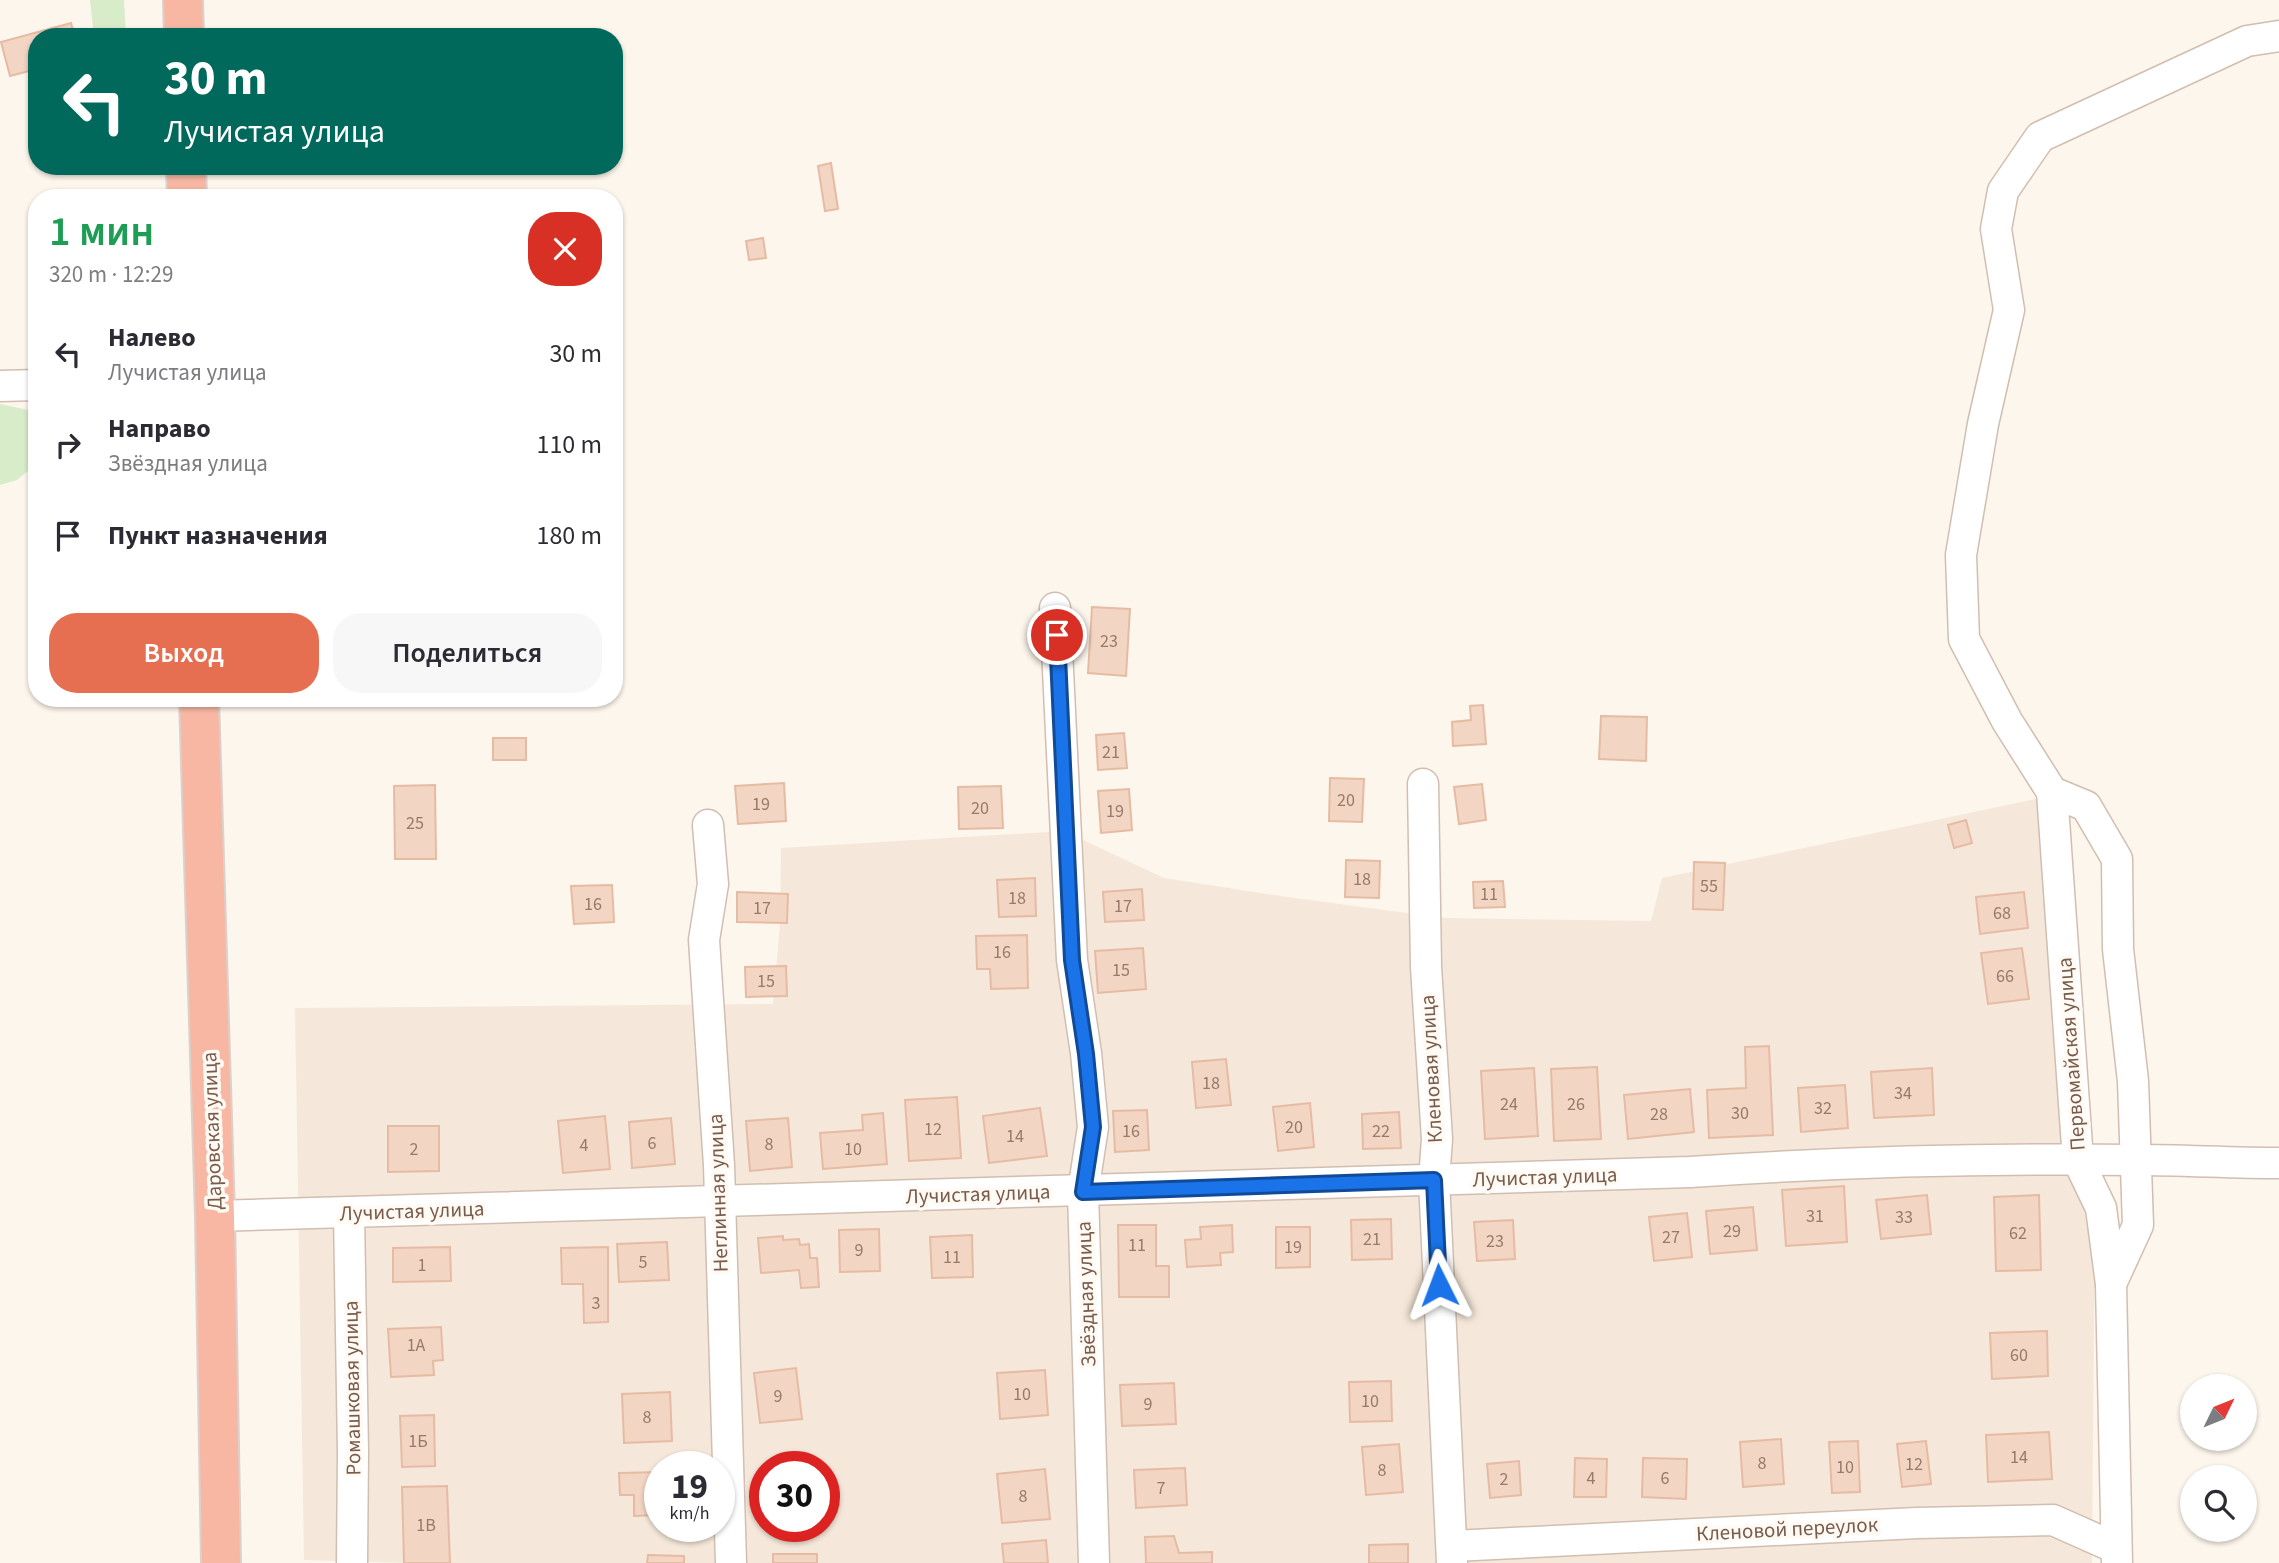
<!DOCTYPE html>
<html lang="ru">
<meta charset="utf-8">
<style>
:root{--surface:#fff;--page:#f7f7f7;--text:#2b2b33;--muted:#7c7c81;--accent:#e76f51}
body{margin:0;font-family:"Source Sans 3",sans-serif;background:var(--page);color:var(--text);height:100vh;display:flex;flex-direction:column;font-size:26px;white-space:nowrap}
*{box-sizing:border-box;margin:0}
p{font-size:23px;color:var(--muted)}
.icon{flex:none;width:38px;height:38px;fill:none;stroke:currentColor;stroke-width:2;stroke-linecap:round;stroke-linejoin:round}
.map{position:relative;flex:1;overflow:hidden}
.side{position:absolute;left:28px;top:189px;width:595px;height:518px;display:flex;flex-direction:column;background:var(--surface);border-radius:28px;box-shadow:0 2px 5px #0004}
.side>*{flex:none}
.banner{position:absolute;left:28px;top:28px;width:595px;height:147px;border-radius:28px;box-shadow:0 2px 5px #0004;background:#00695c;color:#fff;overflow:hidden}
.needle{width:46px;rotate:47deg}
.controls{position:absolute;left:2180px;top:1374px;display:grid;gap:14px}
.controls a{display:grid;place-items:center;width:77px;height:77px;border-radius:50%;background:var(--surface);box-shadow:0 2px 5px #0004;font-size:35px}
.speed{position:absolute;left:644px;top:1451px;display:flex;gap:14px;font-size:35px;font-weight:700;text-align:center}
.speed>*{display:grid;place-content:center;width:91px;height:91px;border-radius:50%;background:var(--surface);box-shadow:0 2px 5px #0004;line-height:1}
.speed small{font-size:18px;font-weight:400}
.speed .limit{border:10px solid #d22;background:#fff;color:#111}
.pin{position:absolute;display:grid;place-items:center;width:60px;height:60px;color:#fff;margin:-30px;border:4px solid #fff;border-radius:50%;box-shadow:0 2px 7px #0007}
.me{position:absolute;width:77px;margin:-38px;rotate:357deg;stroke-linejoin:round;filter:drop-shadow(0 0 5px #0008)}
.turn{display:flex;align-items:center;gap:24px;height:147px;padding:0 21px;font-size:32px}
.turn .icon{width:91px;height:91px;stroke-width:2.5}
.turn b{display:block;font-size:49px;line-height:60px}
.round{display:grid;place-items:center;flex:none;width:74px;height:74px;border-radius:28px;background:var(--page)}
.headline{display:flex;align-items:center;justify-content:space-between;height:119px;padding:0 21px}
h1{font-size:42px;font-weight:600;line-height:52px;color:#1e9e55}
.action{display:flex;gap:14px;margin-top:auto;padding:14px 21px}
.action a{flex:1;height:80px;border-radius:28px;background:var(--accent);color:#fff;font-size:28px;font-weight:600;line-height:80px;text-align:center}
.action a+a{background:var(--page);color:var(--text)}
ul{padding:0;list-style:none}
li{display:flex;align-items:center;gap:21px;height:91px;padding:0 21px}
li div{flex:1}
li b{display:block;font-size:26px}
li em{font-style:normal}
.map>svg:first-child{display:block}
</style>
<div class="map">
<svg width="2279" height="1563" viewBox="0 0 2279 1563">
<rect width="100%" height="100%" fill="#fdf6ec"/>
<path fill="#f5e8da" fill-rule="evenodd" d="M 2045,797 L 2068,1174 L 2095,1208 L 2092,1563 L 409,1563 L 304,1560 L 295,1008 L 773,1004 L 780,924 L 781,848 L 1064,831 L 1164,878 L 1287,897 L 1445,918 L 1651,921 L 1662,878 ZM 660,1466 L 719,1466 L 719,1526 L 660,1526 ZM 765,1466 L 824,1466 L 824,1526 L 765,1526 Z"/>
<g fill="#d8ecc9">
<polygon points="90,0 124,0 126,37 94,37"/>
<polygon points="0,404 37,412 37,463 17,480 0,485"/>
</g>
<g fill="#f3d5c3" stroke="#e6bba3" stroke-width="2">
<polygon points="71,23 75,37 37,37 37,69 10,76 1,42"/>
<polygon points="831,163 838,209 825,211 818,166"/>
<polygon points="763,238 766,258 749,260 746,241"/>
<polygon points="1092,607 1130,609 1126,676 1088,673"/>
<polygon points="1483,705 1486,744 1453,746 1452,722 1471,720 1470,706"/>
<polygon points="1601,716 1647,717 1646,761 1599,759"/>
<polygon points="1124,733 1127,768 1098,770 1096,735"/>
<rect x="493" y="738" width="33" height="22"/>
<polygon points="1330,778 1364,779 1362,822 1329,821"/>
<polygon points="784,783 786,821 738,824 735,786"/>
<polygon points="1482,784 1486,820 1459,824 1454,787"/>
<polygon points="435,785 436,859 395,859 394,786"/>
<polygon points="1001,786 1003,828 959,829 958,787"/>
<polygon points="1129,789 1132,830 1101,833 1098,791"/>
<polygon points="1966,820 1972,843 1954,848 1948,825"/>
<polygon points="1346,860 1380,861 1379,898 1345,897"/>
<polygon points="1694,862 1725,863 1723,910 1693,909"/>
<polygon points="1035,878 1036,916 999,917 997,880"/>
<polygon points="1503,881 1505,907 1474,908 1473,882"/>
<polygon points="612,885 614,922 574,924 571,886"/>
<polygon points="1142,889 1144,920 1105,922 1103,892"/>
<polygon points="737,892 788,894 787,923 737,922"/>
<polygon points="2024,892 2028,928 1980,934 1976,897"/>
<polygon points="1027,935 1028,988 991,989 990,969 977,969 976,936"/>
<polygon points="1143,948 1146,989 1098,993 1095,951"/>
<polygon points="2022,948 2029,999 1988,1004 1981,953"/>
<polygon points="786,966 787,996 746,997 745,967"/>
<polygon points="1769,1046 1773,1135 1709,1138 1707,1090 1746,1088 1745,1047"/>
<polygon points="1226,1059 1231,1105 1196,1108 1192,1062"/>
<polygon points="1597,1067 1601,1139 1554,1141 1551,1069"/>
<polygon points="1534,1068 1538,1136 1485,1139 1481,1071"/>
<polygon points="1932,1068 1934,1115 1874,1118 1871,1072"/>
<polygon points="1845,1085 1848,1128 1801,1132 1798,1088"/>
<polygon points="1690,1089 1694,1132 1628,1139 1624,1095"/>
<polygon points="957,1097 961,1158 909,1161 905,1100"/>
<polygon points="1310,1103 1314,1147 1278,1151 1273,1107"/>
<polygon points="1040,1108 1047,1156 989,1163 983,1116"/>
<polygon points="1147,1110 1149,1150 1115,1152 1113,1111"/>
<polygon points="1399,1112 1401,1148 1363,1149 1362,1114"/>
<polygon points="883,1113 887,1164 823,1169 820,1133 863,1130 862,1115"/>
<polygon points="605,1116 610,1169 563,1173 558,1121"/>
<polygon points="671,1118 675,1164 632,1168 629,1122"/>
<polygon points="788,1118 792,1167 750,1171 746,1121"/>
<polygon points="388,1126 439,1126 439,1171 388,1172"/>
<polygon points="1844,1186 1847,1242 1786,1246 1782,1190"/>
<polygon points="1927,1195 1931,1234 1881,1239 1876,1200"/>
<polygon points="2039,1195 2041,1270 1996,1271 1994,1197"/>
<polygon points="1753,1207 1757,1250 1710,1254 1706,1211"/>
<polygon points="1687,1213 1692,1257 1654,1261 1649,1217"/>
<polygon points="1391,1219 1392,1259 1352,1260 1351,1220"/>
<polygon points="1513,1220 1515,1259 1477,1261 1474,1222"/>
<polygon points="1118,1225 1156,1225 1156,1266 1169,1266 1169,1297 1119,1297"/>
<polygon points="1232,1225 1233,1252 1220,1253 1221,1265 1187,1267 1185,1240 1201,1239 1200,1227"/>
<polygon points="1276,1227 1310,1227 1310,1267 1276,1268"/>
<polygon points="879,1229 880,1271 840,1272 839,1230"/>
<polygon points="972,1235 973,1277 932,1278 930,1237"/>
<polygon points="783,1236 783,1240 799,1239 800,1245 809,1244 810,1258 817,1258 819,1287 801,1288 799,1270 761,1273 758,1238"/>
<polygon points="667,1242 669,1280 619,1282 617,1244"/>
<polygon points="450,1247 451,1281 393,1282 393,1248"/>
<polygon points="608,1247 608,1322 584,1323 583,1284 562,1284 561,1248"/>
<polygon points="441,1327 443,1360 433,1361 434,1375 391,1377 388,1329"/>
<polygon points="2047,1331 2048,1376 1992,1379 1990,1333"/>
<polygon points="796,1368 802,1419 760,1423 754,1373"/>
<polygon points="1045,1370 1048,1415 1000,1419 997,1373"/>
<polygon points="1391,1381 1392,1421 1350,1422 1349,1382"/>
<polygon points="1174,1383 1176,1424 1122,1426 1120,1385"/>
<polygon points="670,1392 672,1441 624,1443 622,1394"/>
<polygon points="434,1415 435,1466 402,1467 400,1416"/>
<polygon points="2049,1432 2052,1479 1988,1482 1986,1435"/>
<polygon points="1781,1439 1784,1484 1743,1487 1740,1442"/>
<polygon points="1858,1441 1860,1492 1832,1493 1829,1442"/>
<polygon points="1926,1441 1931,1484 1902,1487 1897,1444"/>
<polygon points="1399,1444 1403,1492 1366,1495 1362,1447"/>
<polygon points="697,1456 697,1466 683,1466 683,1457"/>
<polygon points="1575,1458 1607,1459 1606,1497 1574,1497"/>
<polygon points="1643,1458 1687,1459 1686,1499 1642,1497"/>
<polygon points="1519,1461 1521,1495 1490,1498 1487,1464"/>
<polygon points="1185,1468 1187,1505 1136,1508 1134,1470"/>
<polygon points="1045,1469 1050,1519 1002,1523 997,1474"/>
<polygon points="660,1472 660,1515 634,1516 634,1495 620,1495 619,1473"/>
<polygon points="447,1486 450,1563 404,1563 402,1487"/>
<polygon points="1174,1536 1179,1553 1212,1552 1212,1563 1146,1563 1145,1537"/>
<polygon points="1046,1540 1048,1563 1004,1563 1002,1544"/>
<polygon points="1408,1544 1408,1563 1369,1563 1369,1545"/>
<rect x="773" y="1554" width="44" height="9"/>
<polygon points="648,1555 684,1556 684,1563 647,1563"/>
</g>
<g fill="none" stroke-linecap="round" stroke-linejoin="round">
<g stroke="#d1beb0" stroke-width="33">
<g id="minor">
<polyline points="0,386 37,385"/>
<polyline points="1055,608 1072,960 1086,1053 1093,1127 1083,1192 1094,1563"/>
<polyline points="1423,784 1426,967 1437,1139 1434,1180 1452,1563"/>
<polyline points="2052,792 2078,1160 2101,1208 2111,1284 2117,1563"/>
<polyline points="708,825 713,884 704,940 719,1165 731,1563"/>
<polyline points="349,1213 353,1452 352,1563"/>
<path d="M 215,1216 L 1690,1172 C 1838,1162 1987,1158 2136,1160 C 2183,1160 2231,1163 2279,1163"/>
<polyline points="2111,1284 2138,1225 2133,1081 2118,949 2117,859 2086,806 2052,792 2007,721 1964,639 1961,555 1983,424 2009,310 1996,229 2003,191 2040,137 2247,41 2279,36"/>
<polyline points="1453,1546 1917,1523 2053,1520 2116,1548"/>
</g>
</g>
<g stroke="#dad1cd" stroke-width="42">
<g id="highway">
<polyline points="183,0 184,37"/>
<polyline points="186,166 187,198"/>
<polyline points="199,698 215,1216 221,1563"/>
</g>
</g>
<use href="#minor" stroke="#fff" stroke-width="30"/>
<use href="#highway" stroke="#f7b7a3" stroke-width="38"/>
</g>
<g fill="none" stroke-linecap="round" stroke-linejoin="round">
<g stroke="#114b97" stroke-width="18">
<polyline id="route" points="1057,635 1072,960 1086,1054 1093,1127 1083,1192 1434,1180 1439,1285"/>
</g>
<use href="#route" stroke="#1a73e8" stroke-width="12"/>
</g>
<g text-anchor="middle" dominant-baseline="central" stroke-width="7" stroke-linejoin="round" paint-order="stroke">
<g font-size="18" fill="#987a6a">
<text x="1109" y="641">23</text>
<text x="1111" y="752">21</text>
<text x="1346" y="800">20</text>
<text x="761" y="804">19</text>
<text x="980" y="808">20</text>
<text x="1115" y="811">19</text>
<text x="415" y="823">25</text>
<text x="1362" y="879">18</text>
<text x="1709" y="886">55</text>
<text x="1489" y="894">11</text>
<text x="1017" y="898">18</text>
<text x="593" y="904">16</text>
<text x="1123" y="906">17</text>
<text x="762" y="908">17</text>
<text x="2002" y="913">68</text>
<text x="1002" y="952">16</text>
<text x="1121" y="970">15</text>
<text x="2005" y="976">66</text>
<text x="766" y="981">15</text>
<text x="1211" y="1083">18</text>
<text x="1903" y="1093">34</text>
<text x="1509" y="1104">24</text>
<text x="1576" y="1104">26</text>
<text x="1823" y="1108">32</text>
<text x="1740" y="1113">30</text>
<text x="1659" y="1114">28</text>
<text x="1294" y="1127">20</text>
<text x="933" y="1129">12</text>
<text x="1131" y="1131">16</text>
<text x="1381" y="1131">22</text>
<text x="1015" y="1136">14</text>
<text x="652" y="1143">6</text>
<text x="769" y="1144">8</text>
<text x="584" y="1145">4</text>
<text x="414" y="1149">2</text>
<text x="853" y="1149">10</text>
<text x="1815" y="1216">31</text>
<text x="1904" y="1217">33</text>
<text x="1732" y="1231">29</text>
<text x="2018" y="1233">62</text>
<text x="1671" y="1237">27</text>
<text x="1372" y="1239">21</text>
<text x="1495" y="1241">23</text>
<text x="1137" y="1245">11</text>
<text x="1293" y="1247">19</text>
<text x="859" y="1250">9</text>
<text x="952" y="1257">11</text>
<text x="643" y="1262">5</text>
<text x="422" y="1265">1</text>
<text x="596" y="1303">3</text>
<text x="416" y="1345">1А</text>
<text x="2019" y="1355">60</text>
<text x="1022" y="1394">10</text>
<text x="778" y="1396">9</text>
<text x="1370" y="1401">10</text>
<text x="1148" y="1404">9</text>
<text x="647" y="1417">8</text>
<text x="418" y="1441">1Б</text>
<text x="2019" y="1457">14</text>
<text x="1762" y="1463">8</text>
<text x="1914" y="1464">12</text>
<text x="1845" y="1467">10</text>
<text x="1382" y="1470">8</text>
<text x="1591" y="1478">4</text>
<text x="1665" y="1478">6</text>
<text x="1504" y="1479">2</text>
<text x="1161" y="1488">7</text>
<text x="1023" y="1496">8</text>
<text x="426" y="1525">1В</text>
</g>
<g font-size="21" fill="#7a5c4d" stroke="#fffaf3">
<text transform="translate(2071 1054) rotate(-94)">Первомайская улица</text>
<text transform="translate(1431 1069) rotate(-93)">Кленовая улица</text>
<text transform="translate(212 1131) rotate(-92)">Даровская улица</text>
<text transform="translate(1545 1177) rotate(-2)">Лучистая улица</text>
<text transform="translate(718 1193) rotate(-92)">Неглинная улица</text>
<text transform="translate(978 1194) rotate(-2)">Лучистая улица</text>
<text transform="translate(412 1211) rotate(-2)">Лучистая улица</text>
<text transform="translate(1086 1294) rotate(-92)">Звёздная улица</text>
<text transform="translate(352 1388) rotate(-91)">Ромашковая улица</text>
<text transform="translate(1787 1529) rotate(-3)">Кленовой переулок</text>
</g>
</g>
</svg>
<div class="controls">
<a><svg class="needle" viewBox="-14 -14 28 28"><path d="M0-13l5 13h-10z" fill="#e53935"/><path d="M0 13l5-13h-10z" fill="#7c7c81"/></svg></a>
<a><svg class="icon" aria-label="search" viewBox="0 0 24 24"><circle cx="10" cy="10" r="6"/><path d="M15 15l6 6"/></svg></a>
</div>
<div class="speed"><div>19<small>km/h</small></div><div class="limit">30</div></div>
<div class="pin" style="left:1057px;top:635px;background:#d93025"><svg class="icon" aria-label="arrive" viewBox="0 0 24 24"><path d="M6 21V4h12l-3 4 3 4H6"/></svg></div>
<svg class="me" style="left:1439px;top:1285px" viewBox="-20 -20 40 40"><path d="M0-17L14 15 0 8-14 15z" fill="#1a73e8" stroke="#fff" stroke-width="4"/></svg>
<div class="banner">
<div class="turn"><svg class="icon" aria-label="left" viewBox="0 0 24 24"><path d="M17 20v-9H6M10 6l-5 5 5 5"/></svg><div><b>30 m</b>Лучистая улица</div></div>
</div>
<section class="side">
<div class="headline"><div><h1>1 мин</h1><p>320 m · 12:29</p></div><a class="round" style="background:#d93025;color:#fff"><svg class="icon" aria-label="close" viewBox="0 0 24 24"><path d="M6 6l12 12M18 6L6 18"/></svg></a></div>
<ul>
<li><svg class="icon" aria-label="left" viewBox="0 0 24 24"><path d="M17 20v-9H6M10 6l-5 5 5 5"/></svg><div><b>Налево</b><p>Лучистая улица</p></div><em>30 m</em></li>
<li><svg class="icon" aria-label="right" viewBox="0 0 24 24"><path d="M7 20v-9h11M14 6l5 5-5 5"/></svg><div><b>Направо</b><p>Звёздная улица</p></div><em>110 m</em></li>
<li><svg class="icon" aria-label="arrive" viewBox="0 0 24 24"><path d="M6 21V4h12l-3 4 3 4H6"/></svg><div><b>Пункт назначения</b></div><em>180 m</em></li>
</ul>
<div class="action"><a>Выход</a><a>Поделиться</a></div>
</section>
</div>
